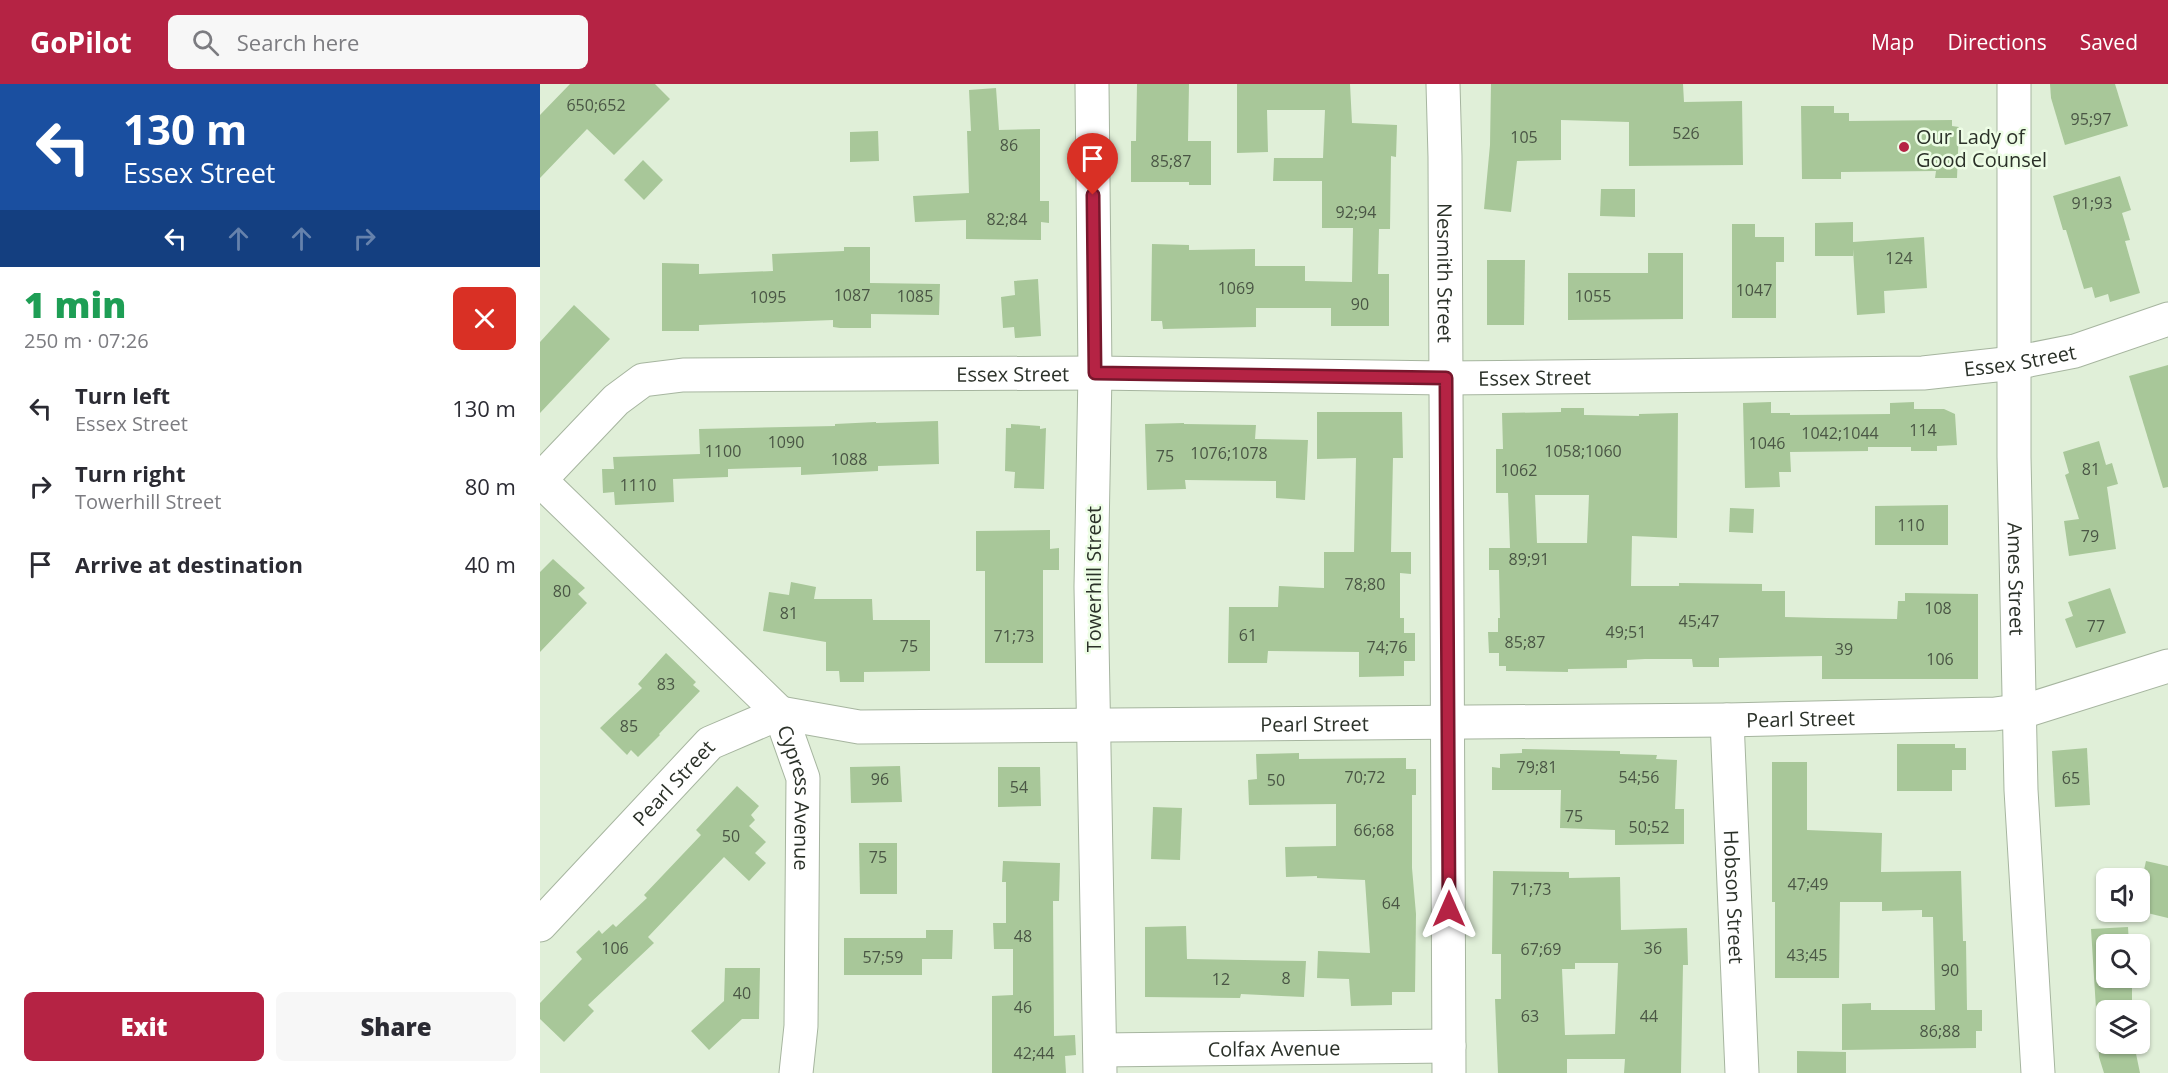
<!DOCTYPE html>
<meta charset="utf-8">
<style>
:root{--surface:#fff;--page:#f7f7f7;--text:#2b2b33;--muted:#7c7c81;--accent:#b52344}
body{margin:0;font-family:"Open Sans",sans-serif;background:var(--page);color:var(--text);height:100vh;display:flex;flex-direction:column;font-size:22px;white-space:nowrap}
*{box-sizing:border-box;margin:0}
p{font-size:20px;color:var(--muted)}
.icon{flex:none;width:33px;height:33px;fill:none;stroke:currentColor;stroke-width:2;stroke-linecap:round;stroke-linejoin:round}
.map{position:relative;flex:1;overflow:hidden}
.sheet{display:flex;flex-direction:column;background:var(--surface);width:540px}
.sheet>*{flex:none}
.guide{background:#1a4fa0;color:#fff;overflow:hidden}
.tools{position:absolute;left:1556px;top:784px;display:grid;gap:12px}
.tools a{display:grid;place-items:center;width:54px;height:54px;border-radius:9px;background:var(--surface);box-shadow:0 2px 4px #0004;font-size:30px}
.pin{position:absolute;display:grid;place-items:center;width:51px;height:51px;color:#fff;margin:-62px -26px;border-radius:50% 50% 50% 0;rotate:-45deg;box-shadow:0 0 6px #0007}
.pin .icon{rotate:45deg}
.me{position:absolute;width:66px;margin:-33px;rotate:0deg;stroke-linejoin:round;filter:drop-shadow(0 0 4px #0008)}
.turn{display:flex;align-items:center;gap:21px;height:126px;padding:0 24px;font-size:27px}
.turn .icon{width:78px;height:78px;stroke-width:2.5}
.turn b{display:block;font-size:42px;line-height:51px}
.lanes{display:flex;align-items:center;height:57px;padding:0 24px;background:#0003;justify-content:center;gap:30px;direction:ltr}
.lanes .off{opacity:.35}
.round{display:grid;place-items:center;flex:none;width:63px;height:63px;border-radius:9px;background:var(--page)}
.head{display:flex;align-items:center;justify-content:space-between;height:102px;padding:0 24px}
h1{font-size:36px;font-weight:800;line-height:45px;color:#1e9e55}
.button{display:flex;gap:12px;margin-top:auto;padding:12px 24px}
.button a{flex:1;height:69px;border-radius:9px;background:var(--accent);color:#fff;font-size:24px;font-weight:800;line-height:69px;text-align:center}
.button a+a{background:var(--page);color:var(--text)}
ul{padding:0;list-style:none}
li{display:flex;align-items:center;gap:18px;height:78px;padding:0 24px}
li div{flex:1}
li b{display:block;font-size:22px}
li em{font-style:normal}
header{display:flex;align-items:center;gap:36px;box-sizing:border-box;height:84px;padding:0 30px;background:var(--accent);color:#fff}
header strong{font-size:28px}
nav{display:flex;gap:33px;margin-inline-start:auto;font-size:21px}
.search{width:420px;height:54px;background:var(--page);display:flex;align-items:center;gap:15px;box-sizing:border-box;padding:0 21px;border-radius:9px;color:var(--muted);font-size:22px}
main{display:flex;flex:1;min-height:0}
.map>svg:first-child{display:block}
</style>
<header>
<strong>GoPilot</strong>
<div class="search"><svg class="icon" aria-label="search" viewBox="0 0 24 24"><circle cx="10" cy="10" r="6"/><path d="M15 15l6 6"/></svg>Search here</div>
<nav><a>Map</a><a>Directions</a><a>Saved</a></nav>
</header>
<main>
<section class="sheet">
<div class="guide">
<div class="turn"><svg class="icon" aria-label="left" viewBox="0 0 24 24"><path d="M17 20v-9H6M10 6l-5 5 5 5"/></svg><div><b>130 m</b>Essex Street</div></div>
<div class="lanes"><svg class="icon" aria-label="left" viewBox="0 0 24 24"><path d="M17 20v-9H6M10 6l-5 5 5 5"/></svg><svg class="icon off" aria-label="ahead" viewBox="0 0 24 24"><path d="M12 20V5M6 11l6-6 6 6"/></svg><svg class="icon off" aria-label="ahead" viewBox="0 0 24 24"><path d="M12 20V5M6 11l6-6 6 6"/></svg><svg class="icon off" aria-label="right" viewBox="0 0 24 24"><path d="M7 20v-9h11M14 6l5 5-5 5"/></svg></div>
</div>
<div class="head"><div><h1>1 min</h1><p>250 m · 07:26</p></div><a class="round" style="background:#d93025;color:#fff"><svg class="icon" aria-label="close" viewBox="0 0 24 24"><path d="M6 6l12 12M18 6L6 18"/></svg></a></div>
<ul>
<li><svg class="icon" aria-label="left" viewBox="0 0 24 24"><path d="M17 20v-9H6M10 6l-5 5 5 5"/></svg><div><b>Turn left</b><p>Essex Street</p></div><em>130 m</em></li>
<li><svg class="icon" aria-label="right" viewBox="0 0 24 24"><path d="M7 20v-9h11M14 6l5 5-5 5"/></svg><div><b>Turn right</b><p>Towerhill Street</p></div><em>80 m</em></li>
<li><svg class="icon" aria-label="arrive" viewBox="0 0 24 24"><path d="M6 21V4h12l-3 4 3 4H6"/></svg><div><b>Arrive at destination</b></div><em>40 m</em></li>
</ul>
<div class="button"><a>Exit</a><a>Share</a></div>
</section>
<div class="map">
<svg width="1628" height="989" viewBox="0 0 1628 989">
<rect width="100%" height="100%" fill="#e0efd8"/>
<g fill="#a8c799" fill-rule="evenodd">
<polygon points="30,0 115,0 130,15 74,71 47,45 0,94 0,31"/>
<polygon points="597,0 649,0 648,57 671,57 671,101 649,101 649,98 591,98 591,57 596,57"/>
<polygon points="697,0 810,0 812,39 857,41 856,73 851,72 850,145 839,145 838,190 849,190 849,242 791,242 791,224 716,224 716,243 623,245 622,237 611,237 612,160 649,161 649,166 715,165 715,182 765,182 765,197 812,198 813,144 782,144 782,97 733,97 734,74 783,74 785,26 727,26 728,68 697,69"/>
<polygon points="951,0 1143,0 1144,18 1202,17 1203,81 1089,82 1089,38 1021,36 1021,76 977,77 971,128 944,125 950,61"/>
<polygon points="1510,0 1575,0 1588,42 1525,61 1511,14"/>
<polygon points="456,4 459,46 500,45 500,117 509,117 509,139 501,138 501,156 426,155 426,136 375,138 373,112 429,109 427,47 431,47 429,6"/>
<polygon points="1261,22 1294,22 1294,29 1309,29 1309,37 1412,36 1412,42 1419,43 1417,94 1395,94 1396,87 1301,88 1301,95 1262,95"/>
<polygon points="338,47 339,77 310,78 310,48"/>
<polygon points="103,76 123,96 104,116 84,96"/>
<polygon points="1580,92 1591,126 1582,129 1590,156 1585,157 1600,209 1570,218 1568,210 1555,214 1552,203 1544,205 1526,146 1523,146 1513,112"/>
<polygon points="1061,105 1095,105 1095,133 1060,132"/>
<polygon points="1313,138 1313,158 1384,153 1387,204 1344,207 1345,229 1317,231 1313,165 1313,172 1275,172 1275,139"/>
<polygon points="1192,140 1215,140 1215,153 1244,153 1244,178 1236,178 1236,234 1192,234"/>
<polygon points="304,163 330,163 330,199 400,200 399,231 331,230 331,244 300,244 293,243 293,236 159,241 159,247 122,247 122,179 159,180 159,190 233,187 232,170 304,167"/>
<polygon points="1108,169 1143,169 1143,235 1028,236 1028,189 1108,189"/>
<polygon points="947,176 985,176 984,241 947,241"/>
<polygon points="498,195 501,252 475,254 474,243 463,244 461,213 475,211 474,197"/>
<polygon points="34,221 70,255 0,329 0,258"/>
<polygon points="1628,281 1628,403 1623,404 1589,292"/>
<polygon points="1231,318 1231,329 1250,329 1250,331 1350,330 1350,319 1374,318 1374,325 1404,325 1415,330 1417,361 1397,362 1397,367 1371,367 1371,363 1328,363 1328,367 1250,368 1251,388 1239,388 1240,403 1205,404 1203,319"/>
<path d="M 1021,324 L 1044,324 L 1044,331 L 1099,332 L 1099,330 L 1138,329 L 1137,454 L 1092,452 L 1091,502 L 1139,502 L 1139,499 L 1222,500 L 1222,507 L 1245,507 L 1245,533 L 1287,534 L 1357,535 L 1358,517 L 1365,517 L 1365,509 L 1438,510 L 1438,595 L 1282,595 L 1282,572 L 1179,574 L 1179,583 L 1153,583 L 1152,575 L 1105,575 L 1087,576 L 1087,584 L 1028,585 L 1028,588 L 966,587 L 966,582 L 959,582 L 959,569 L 949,569 L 948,548 L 958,548 L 958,534 L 960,534 L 959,486 L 949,486 L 949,464 L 970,464 L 968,409 L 956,409 L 956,365 L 963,365 L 962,329 L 1021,328 ZM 995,411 L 1049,411 L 1047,459 L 997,459 Z"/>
<polygon points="777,328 862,328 863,374 853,374 851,468 871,468 871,490 860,489 860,534 864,534 864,549 875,549 875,577 864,577 864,592 819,593 819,568 728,567 727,579 688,579 689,523 738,523 739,502 784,504 784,468 814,468 816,374 777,375"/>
<polygon points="398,337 399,380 338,382 338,387 261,391 261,383 188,385 188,393 133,395 134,418 75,421 74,408 63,409 62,385 74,385 73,373 160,370 159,345 295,342 295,340 336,338 336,339"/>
<polygon points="644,339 644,340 716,341 715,355 768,356 765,416 736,414 736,397 645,396 646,405 607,406 605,340"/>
<polygon points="471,340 500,342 500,345 506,344 504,405 474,404 475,388 465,387 466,344 471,344"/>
<polygon points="1559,357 1566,381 1572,379 1578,400 1567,403 1576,465 1529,472 1524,437 1539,435 1525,391 1529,389 1523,368"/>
<polygon points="1408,421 1408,461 1335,461 1335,422"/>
<polygon points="1190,424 1214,425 1213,449 1189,448"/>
<polygon points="510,446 510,465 519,464 519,486 503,486 503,579 445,579 445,487 436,487 436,447"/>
<polygon points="13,475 45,504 38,510 47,519 0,568 0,488"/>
<polygon points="251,498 276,503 274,515 332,515 333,536 390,536 390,587 324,588 324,598 300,598 299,587 286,587 286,558 223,547 229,508 249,511"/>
<polygon points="1570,504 1586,549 1536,564 1525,535 1533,532 1528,518"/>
<polygon points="126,569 156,598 153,601 160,607 119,650 120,651 98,673 91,666 87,671 60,644 102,604 98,600"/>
<polygon points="1357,660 1415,660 1415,664 1426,664 1426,686 1412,686 1412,707 1357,707"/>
<polygon points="1547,664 1550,721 1515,723 1512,667"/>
<polygon points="982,665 1080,667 1080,670 1117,671 1116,675 1137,676 1135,725 1144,725 1144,760 1075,761 1075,746 1020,744 1021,706 952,706 952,683 960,684 960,670 982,669"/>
<polygon points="759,669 759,675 866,674 866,685 876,685 876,711 872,711 872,784 876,830 875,908 852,908 852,921 811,922 809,895 777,894 778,867 830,869 825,796 777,794 777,792 746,793 745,763 796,762 796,720 709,721 708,696 717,695 716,670"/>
<polygon points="1232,678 1267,678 1267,746 1342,749 1341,788 1421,787 1423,857 1426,857 1427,926 1442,926 1442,947 1436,947 1436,964 1302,966 1302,920 1331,919 1331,926 1395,926 1393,833 1382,833 1382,826 1342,827 1342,818 1300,818 1299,894 1235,894 1235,818 1232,818"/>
<polygon points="360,682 362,718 311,719 310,683"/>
<polygon points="458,683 500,683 501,722 458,723"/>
<polygon points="197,702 219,722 211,731 215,736 209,742 226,758 215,769 226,779 209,797 184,773 108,853 114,859 48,921 54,927 24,958 0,935 0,919 42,875 36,868 59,846 62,850 73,840 76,843 107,814 104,811 161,751 156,746"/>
<polygon points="613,723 642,724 640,776 611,775"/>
<polygon points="319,759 357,759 357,810 320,810"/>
<polygon points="463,777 520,779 519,817 513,817 514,952 535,951 536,971 525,972 526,989 452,989 452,912 473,911 473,865 454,865 453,839 466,839 466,798 462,798"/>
<polygon points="1606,777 1628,782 1628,834 1599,827 1599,808"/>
<path d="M 953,787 L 1029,788 L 1029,794 L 1080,793 L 1081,846 L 1147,844 L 1148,881 L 1143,881 L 1141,989 L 1084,989 L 1085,975 L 1027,975 L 1027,989 L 958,989 L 955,915 L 961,915 L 961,870 L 952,870 ZM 1035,879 L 1078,879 L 1075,950 L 1025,951 L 1022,885 L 1035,885 Z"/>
<polygon points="646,842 647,875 766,877 764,913 701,910 700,914 605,913 605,843"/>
<polygon points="1588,843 1589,861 1566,861 1566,894 1592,894 1592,927 1566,927 1566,960 1594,960 1600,989 1564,989 1559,973 1551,845"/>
<polygon points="386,846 413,846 412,875 382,875 382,891 304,891 304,854 386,854"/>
<polygon points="185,884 220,884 219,935 202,935 169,966 151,947 184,917"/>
<polygon points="1257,967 1306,968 1306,989 1257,989"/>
</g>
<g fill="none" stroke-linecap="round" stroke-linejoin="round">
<g stroke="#a6b59f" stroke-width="35">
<g id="street">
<polyline points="552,0 555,289 551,503 560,989"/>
<path id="s1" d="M 903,0 L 905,73 L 909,989"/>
<path id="s2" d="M 1474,0 L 1474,373 L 1481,706 L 1498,989"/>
<path id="s3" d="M 0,396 L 76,316 L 103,296 L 143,291 L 555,289 L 906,294 L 1383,289 L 1474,279 L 1535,267 L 1628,235"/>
<path id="s4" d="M 0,396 L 240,629 L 263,694 L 261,942 L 256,989"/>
<path id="s5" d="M 1187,636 L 1202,989"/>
<path id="s6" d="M 0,841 L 170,659 L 240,629 L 319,643 L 1187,636 L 1455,630 L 1491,625 L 1628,582"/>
<path id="s7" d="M 560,966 L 909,962"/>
</g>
</g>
<use href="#street" stroke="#fff" stroke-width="33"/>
</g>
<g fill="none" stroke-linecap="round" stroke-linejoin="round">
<g stroke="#76172c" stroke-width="15">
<polyline id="route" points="553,111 555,289 906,294 909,825"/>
</g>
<use href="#route" stroke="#b52344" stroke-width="10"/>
</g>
<circle fill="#b52344" stroke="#edfde5" stroke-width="2" cx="1364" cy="63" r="6"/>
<g text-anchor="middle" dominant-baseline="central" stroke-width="5" stroke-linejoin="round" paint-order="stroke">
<g font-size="16" fill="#4a5645">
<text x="56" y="21">650;652</text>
<text x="1551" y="35">95;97</text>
<text x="1146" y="49">526</text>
<text x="984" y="53">105</text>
<text x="469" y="61">86</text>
<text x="631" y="77">85;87</text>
<text x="1552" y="119">91;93</text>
<text x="816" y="128">92;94</text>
<text x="467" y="135">82;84</text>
<text x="1359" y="174">124</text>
<text x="696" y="204">1069</text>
<text x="1214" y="206">1047</text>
<text x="312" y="211">1087</text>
<text x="375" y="212">1085</text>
<text x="1053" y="212">1055</text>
<text x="228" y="213">1095</text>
<text x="820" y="220">90</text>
<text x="1383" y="346">114</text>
<text x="1300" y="349">1042;1044</text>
<text x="246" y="358">1090</text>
<text x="1227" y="359">1046</text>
<text x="183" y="367">1100</text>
<text x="1043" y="367">1058;1060</text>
<text x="689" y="369">1076;1078</text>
<text x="625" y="372">75</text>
<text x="309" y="375">1088</text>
<text x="1551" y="385">81</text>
<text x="979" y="386">1062</text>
<text x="98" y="401">1110</text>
<text x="1371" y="441">110</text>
<text x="1550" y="452">79</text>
<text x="989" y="475">89;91</text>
<text x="825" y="500">78;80</text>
<text x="22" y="507">80</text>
<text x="1398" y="524">108</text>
<text x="249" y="529">81</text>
<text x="1159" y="537">45;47</text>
<text x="1556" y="542">77</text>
<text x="1086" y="548">49;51</text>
<text x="708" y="551">61</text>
<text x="474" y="552">71;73</text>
<text x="985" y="558">85;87</text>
<text x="369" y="562">75</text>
<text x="847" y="563">74;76</text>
<text x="1304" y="565">39</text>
<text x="1400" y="575">106</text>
<text x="126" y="600">83</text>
<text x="89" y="642">85</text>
<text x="997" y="683">79;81</text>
<text x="825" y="693">70;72</text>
<text x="1099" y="693">54;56</text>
<text x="1531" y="694">65</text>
<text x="340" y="695">96</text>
<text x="736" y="696">50</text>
<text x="479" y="703">54</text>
<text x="1034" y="732">75</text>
<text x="1109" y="743">50;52</text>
<text x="834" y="746">66;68</text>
<text x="191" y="752">50</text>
<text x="338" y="773">75</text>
<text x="1268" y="800">47;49</text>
<text x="991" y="805">71;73</text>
<text x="851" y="819">64</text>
<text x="483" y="852">48</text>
<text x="75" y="864">106</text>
<text x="1113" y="864">36</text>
<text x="1001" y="865">67;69</text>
<text x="1267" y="871">43;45</text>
<text x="343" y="873">57;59</text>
<text x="1410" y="886">90</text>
<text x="746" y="894">8</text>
<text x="681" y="895">12</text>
<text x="202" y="909">40</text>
<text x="483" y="923">46</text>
<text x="990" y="932">63</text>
<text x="1109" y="932">44</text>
<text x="1400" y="947">86;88</text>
<text x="494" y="969">42;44</text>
</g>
<g font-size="20" fill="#2b3129" stroke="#edfde5" text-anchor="start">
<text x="1376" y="52">Our Lady of<tspan x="1376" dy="23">Good Counsel</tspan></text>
</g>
<g font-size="20" fill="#2b3129" stroke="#edfde5">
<text stroke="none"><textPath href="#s1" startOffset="189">Nesmith Street</textPath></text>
<text stroke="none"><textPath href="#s3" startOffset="1522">Essex Street</textPath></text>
<text stroke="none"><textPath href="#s3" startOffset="514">Essex Street</textPath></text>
<text stroke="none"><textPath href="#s3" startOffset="1036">Essex Street</textPath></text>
<text transform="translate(553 495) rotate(-90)">Towerhill Street</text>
<text stroke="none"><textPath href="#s2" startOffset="495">Ames Street</textPath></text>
<text stroke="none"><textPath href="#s6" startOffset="1347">Pearl Street</textPath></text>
<text stroke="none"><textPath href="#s6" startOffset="861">Pearl Street</textPath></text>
<text stroke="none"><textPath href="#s6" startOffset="195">Pearl Street</textPath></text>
<text stroke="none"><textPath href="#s4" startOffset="422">Cypress Avenue</textPath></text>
<text stroke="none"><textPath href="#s5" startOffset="177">Hobson Street</textPath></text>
<text stroke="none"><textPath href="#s7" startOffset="174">Colfax Avenue</textPath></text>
</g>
</g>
</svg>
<div class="tools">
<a><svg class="icon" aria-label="sound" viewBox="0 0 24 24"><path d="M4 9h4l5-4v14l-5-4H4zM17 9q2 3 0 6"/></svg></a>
<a><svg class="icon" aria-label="search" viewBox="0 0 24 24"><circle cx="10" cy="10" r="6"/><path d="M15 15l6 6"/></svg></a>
<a><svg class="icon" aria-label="layers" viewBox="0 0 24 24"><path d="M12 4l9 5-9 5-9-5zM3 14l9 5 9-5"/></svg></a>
</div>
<div class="pin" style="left:553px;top:111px;background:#d93025"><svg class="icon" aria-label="arrive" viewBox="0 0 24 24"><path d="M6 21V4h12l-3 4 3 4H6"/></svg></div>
<svg class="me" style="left:909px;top:825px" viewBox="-20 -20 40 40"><path d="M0-17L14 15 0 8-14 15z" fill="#b52344" stroke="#fff" stroke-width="4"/></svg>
</div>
</main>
